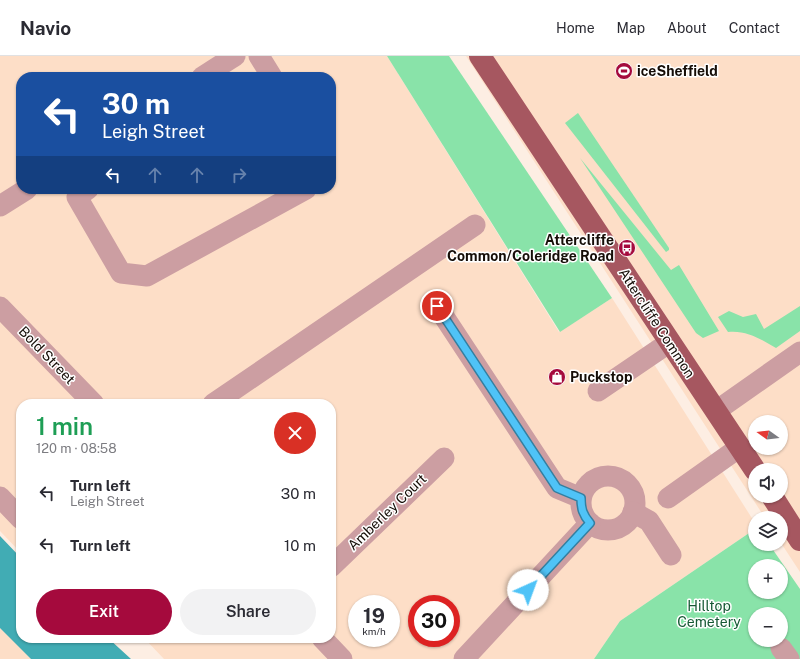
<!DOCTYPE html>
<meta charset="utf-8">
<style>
:root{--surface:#fff;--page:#f2f2f3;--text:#2b2b33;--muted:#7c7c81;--line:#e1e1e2;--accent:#a50a3d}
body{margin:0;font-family:"Public Sans",sans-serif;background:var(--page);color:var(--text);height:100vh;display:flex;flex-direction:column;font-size:15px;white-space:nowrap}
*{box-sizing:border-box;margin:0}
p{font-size:13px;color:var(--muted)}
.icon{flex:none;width:22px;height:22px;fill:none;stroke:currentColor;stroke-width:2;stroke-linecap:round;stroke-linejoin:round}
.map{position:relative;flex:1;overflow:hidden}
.details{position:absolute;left:16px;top:343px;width:320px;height:244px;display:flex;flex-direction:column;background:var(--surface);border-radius:16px;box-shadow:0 1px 3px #0004}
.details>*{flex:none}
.guide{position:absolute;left:16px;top:16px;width:320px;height:122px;border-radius:16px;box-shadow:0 1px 3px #0004;background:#1a4fa0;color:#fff;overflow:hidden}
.needle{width:26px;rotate:285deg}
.controls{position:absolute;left:748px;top:359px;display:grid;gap:8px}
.controls a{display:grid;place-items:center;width:40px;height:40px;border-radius:50%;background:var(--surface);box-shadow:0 1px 3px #0004;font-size:20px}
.speed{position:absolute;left:348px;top:539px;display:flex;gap:8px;font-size:20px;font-weight:700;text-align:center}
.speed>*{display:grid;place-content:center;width:52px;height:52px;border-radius:50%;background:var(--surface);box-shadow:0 1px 3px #0004;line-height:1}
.speed small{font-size:10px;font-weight:400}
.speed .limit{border:6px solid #d22;background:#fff;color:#111}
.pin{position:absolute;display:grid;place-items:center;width:34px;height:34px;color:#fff;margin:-17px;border:2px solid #fff;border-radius:50%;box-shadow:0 1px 4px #0007}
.me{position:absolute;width:44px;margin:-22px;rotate:43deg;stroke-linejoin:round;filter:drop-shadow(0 0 3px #0008)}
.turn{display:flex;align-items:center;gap:14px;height:84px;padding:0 20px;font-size:18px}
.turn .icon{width:52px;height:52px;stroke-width:2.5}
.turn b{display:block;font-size:28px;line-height:34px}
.lanes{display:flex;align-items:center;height:38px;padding:0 20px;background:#0003;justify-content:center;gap:20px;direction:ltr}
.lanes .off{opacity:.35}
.round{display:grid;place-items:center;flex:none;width:42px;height:42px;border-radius:21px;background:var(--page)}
.summary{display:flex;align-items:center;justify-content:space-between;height:68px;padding:0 20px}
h1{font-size:24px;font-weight:600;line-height:30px;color:#1e9e55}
.button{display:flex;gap:8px;margin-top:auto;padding:8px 20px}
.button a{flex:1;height:46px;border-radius:24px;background:var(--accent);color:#fff;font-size:16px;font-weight:600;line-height:46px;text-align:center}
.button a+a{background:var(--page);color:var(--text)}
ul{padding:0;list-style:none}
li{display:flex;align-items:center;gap:12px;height:52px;padding:0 20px}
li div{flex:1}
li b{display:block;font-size:15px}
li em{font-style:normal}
header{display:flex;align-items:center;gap:24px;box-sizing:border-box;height:56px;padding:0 20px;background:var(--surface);border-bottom:1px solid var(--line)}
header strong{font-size:19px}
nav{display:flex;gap:22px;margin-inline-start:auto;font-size:14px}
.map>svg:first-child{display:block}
</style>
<header>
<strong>Navio</strong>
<nav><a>Home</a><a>Map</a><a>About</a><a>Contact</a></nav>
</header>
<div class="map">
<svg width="800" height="603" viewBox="0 0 800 603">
<rect width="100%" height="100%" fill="#fdeee3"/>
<g fill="#fddec7" fill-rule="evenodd">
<path d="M 0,0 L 387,0 L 559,276 L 612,242 L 755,467 L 755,473 L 620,565 L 594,603 L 164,603 L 144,582 L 331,582 L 331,348 L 21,348 L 21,497 L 0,475 ZM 21,21 L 331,21 L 331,133 L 21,133 ZM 357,548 L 391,548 L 391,582 L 357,582 ZM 417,548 L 451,548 L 451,582 L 417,582 Z"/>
<path d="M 466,0 L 800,0 L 800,516 L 781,487 L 781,462 L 765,462 ZM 755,366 L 781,366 L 781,392 L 755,392 ZM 755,414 L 781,414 L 781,440 L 755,440 Z"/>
<polygon points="0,572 18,588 31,603 0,603"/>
</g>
<g fill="#89e3a9" fill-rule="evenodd">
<polygon points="387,0 449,0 612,242 560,276"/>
<polygon points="578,57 669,192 669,194 666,196 565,67"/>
<polygon points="580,102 671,214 679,209 719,275 703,282 696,277"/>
<path d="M 800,250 L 800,275 L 776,292 C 761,283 746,274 728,276 L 718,261 L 729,255 L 743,261 L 756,258 L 764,273 Z"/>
<path d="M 755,473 L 755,488 L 769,488 L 800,533 L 800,603 L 594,603 L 620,565 ZM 755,510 L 781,510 L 781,536 L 755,536 ZM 755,558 L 781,558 L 781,584 L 755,584 Z"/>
</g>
<polygon fill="#41acb4" points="0,480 21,502 21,582 108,582 131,603 31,603 0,572"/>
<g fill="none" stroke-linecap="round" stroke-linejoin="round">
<g stroke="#cc9ea2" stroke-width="21">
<polyline points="259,0 272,21"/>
<polyline points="202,21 235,0"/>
<polyline points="88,133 77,141 121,217 147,220 306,133"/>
<polyline points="0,150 27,133"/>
<polyline points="437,250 557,432 581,442"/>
<polyline points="0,251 94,348"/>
<polyline points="598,335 670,286"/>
<polyline points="213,348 475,169"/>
<polyline points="716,355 800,296"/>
<circle cx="608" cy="447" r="27"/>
<polyline points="0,441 21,463"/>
<polyline points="668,442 740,391"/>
<polyline points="633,456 649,465 671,499"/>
<polyline points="331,511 444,402"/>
<polyline points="322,582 342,603"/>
<polyline points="781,592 789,603"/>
<polyline points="464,603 590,467"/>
</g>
<g stroke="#a65760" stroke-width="22">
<polyline points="480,0 755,414"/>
<polyline points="772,440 800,484"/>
</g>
</g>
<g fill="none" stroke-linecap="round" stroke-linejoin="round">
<g stroke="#337fa1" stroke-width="10">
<path id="route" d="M 437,250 L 557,432 L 581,442 C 581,453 583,459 590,467 L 528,534"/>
</g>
<use href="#route" stroke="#4fc3f7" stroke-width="7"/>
</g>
<defs>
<g id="stadium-disc" transform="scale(0.9)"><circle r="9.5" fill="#a50a3d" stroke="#fff"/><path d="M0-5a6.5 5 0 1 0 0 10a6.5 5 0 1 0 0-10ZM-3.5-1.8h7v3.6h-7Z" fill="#fff"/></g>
<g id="bus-disc" transform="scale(0.9)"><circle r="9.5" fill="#a50a3d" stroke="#fff"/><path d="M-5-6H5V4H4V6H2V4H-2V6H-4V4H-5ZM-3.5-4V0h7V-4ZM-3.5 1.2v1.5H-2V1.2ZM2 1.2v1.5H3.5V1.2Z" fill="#fff"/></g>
<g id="shop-disc" transform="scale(0.9)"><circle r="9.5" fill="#a50a3d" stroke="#fff"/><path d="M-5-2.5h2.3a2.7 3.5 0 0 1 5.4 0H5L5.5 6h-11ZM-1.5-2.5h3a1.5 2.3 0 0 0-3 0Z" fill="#fff"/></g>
</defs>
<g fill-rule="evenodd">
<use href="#stadium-disc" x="624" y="15"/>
<use href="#bus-disc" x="627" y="192"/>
<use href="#shop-disc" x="557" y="321"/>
</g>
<g text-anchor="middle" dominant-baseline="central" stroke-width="3" stroke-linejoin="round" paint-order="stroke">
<g font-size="14" font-weight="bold" fill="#150d07" stroke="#fff" text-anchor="start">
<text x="637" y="15">iceSheffield</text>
<text x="614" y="184" text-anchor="end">Attercliffe<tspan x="614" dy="16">Common/Coleridge Road</tspan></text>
<text x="570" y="321">Puckstop</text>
</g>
<g font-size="14" fill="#150d07" stroke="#fff">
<text transform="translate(657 267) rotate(57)">Attercliffe Common</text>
<text transform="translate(47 299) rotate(46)">Bold Street</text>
<text transform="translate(387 456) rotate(-44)">Amberley Court</text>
</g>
<g font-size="14" fill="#155934" stroke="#fff">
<text x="709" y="550">Hilltop<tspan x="709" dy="16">Cemetery</tspan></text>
</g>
</g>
</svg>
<div class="controls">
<a><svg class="needle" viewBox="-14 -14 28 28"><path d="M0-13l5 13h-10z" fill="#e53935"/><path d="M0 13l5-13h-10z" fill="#7c7c81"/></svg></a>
<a><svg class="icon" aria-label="sound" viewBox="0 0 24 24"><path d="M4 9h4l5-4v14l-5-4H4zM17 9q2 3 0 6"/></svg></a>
<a><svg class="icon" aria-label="layers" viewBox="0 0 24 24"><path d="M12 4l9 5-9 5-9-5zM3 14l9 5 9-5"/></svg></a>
<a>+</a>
<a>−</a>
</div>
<div class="speed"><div>19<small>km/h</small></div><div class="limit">30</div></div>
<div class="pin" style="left:437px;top:250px;background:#d93025"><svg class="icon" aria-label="arrive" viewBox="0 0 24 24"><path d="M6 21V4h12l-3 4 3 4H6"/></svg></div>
<svg class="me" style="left:528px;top:534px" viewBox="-20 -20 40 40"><circle r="19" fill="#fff"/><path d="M0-13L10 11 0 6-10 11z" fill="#4fc3f7"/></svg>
<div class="guide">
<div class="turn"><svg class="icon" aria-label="left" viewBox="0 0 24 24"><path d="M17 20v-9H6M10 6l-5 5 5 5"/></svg><div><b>30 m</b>Leigh Street</div></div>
<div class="lanes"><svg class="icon" aria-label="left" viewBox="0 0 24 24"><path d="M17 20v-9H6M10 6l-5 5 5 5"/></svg><svg class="icon off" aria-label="ahead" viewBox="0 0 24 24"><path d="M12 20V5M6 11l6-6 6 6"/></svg><svg class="icon off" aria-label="ahead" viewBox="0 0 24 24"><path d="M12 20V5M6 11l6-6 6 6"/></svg><svg class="icon off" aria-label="right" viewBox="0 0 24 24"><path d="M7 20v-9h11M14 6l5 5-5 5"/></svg></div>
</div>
<section class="details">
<div class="summary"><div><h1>1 min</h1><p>120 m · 08:58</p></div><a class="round" style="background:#d93025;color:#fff"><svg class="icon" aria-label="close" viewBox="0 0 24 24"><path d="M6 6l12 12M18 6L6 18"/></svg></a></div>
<ul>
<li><svg class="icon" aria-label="left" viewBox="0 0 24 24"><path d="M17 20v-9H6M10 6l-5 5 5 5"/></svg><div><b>Turn left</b><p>Leigh Street</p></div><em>30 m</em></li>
<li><svg class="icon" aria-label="left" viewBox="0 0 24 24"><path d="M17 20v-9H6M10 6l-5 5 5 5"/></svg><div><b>Turn left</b></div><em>10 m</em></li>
</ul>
<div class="button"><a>Exit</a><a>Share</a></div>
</section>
</div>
